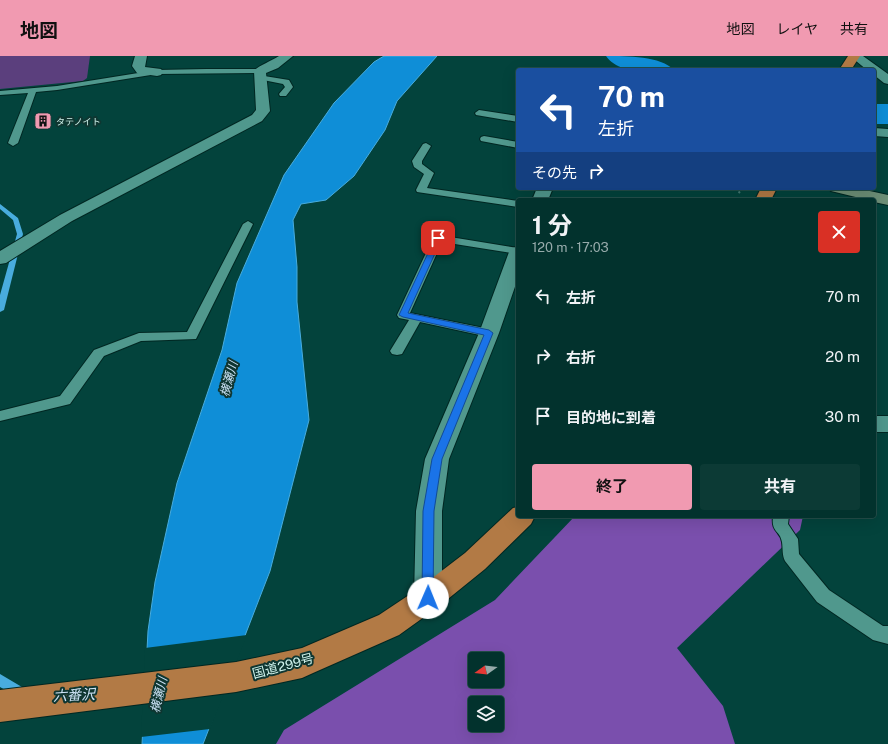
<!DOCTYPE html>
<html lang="ja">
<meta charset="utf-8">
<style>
:root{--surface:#02322d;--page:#0c3a35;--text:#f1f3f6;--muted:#96aaaa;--line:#234d49;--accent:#f19ab1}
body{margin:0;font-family:"Public Sans","Noto Sans JP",sans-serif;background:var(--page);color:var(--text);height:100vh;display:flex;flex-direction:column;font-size:15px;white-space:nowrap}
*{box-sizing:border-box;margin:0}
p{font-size:13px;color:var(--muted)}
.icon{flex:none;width:22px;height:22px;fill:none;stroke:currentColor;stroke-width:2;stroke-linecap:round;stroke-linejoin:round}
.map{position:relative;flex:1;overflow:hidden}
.details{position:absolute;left:516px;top:142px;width:360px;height:320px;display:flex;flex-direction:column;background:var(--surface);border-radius:4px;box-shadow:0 4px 16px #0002,0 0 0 1px var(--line)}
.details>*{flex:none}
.top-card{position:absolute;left:516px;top:12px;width:360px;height:122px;border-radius:4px;box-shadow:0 4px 16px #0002,0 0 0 1px var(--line);background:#1a4fa0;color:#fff;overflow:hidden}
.needle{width:26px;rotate:256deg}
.tools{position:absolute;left:468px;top:596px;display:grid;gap:8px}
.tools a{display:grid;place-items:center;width:36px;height:36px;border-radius:4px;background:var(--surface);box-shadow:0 4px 16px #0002,0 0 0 1px var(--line);font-size:20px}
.pin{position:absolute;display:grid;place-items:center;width:34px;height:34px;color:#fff;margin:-17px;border-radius:8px;box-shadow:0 2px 6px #0006}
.me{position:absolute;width:44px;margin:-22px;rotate:1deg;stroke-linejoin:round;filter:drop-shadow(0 0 3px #0008)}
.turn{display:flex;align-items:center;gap:14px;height:84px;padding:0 16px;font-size:18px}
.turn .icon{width:52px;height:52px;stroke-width:2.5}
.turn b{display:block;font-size:28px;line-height:34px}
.then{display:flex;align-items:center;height:38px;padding:0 16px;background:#0003;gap:8px;font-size:15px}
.round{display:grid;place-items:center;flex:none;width:42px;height:42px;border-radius:4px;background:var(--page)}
.headline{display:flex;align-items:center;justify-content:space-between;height:68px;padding:0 16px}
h1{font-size:24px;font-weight:700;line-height:30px}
.button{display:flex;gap:8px;margin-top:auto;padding:8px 16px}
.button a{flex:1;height:46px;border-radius:4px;background:var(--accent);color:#111;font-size:16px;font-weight:700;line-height:46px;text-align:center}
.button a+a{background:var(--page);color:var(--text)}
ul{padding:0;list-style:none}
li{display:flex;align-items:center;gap:12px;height:60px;padding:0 16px}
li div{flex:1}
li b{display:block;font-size:15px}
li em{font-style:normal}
header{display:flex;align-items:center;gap:24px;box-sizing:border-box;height:56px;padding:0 20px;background:var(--accent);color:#111}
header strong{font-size:19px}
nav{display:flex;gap:22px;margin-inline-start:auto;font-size:14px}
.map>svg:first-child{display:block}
</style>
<header>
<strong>地図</strong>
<nav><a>地図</a><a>レイヤ</a><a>共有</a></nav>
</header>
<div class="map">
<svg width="888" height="688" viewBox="0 0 888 688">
<rect width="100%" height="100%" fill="#03433c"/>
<polygon fill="#5b3f7d" points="0,0 90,0 87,22 83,25 0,33"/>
<path fill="#7a4fad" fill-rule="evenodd" d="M 575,460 L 803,460 L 800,474 L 677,592 L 723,650 L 735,688 L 276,688 L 284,674 L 495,544 ZM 475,603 L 497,603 L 497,625 L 475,625 ZM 475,647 L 497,647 L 497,669 L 475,669 Z"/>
<polygon fill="#0f8ed7" stroke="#49acdd" points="384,0 437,0 397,45 385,74 354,120 326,144 301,148 293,164 297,211 297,246 309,364 270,515 203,688 142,688 148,575 155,526 177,427 222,294 237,227 284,119 334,47 374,6"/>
<polygon fill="#03433c" points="247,579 210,673 141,681 145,592"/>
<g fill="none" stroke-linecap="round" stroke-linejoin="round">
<g fill="#49acdd" fill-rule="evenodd">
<polygon points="0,148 18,162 23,178 4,254 0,256 0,239 17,178 13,164 0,153"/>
<polygon points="0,618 27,634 29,638 27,642 23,644 0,631"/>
</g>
<g fill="#0f8ed7" fill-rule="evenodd">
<path d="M 606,0 C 627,0 661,0 674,14 C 653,14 620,20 606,0 Z"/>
<rect x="874" y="48" width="14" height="20"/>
</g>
<g stroke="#002722" stroke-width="2">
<g id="lane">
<polygon points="206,13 260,13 264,15 260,17 157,18 57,34 36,36 18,87 13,90 8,87 28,37 0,39 0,35 57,30 157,14"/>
<polygon points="258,19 289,24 293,31 286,40 280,40 279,38 285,31 283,28 258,23"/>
<polygon points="479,54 518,60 518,66 476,59 475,57"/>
<polygon points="484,80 518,86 518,92 481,85 480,83 481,81"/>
<polygon points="426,87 431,90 422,105 422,108 434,117 427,132 518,145 518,151 417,136 416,134 424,118 414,111 412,105 423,88"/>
<polygon points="248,165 253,168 196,283 141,285 104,300 70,348 0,365 0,355 60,340 94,294 139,277 187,276 243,168"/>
<polygon points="438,179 518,192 518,198 442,186 410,257 489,273 493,274 495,277 493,280 489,281 420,266 402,298 397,299 392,298 390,295 409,264 399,262 397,259 433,182"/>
<path d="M 773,460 L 789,460 L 788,468 L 798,483 L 799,498 L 829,534 L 883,570 L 888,570 L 888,588 L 873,584 L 817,546 L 785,505 C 782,499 783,493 782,486 C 780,474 771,477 773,460 Z"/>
</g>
</g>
<g stroke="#002722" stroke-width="2">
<g id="street">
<polygon points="135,0 147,0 145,11 161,13 163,16 161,19 157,20 137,17 132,10"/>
<path d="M 279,0 L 293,0 L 278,12 L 266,17 L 270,55 L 262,65 L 72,165 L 6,207 L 0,208 L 0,195 L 60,159 L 252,59 L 256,54 L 254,15 C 259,9 272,5 279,0 Z"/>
<polygon points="850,0 863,0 888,18 888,28 884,27 874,19 874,14 867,14"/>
<polygon points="874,72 888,73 888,81 874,80"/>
<polygon points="537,132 553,132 548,144 532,144"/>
<polygon points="518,191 518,222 499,277 449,403 442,455 442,542 438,551 428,555 418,551 414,542 416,455 425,403 479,277 509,196 512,192"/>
<rect x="874" y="360" width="14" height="16"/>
</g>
</g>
<g stroke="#002722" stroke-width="2">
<polygon id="secondary" points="828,132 856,132 888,139 888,149 874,146 874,144 868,144 831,135"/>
</g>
<g stroke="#002722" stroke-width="2">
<g id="highway">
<polygon points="848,0 860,0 851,14 839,14"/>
<polygon points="761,132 777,132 771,144 755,144"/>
<polygon points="518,451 518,460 535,460 531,468 485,513 438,551 399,579 313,617 302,622 236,636 0,666 0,634 236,606 302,592 379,559 418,533 465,497 513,452"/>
</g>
</g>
<polyline stroke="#427972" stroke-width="2" stroke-dasharray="2.5 2.5" stroke-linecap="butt" points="735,132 740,137"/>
<use href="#lane" fill="#50988d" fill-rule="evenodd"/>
<use href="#street" fill="#50988d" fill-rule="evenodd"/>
<use href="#secondary" fill="#6d8f77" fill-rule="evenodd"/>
<use href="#highway" fill="#b27a45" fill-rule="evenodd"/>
</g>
<polygon fill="#1a73e8" stroke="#114b97" points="436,180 438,180 442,182 408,257 489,274 493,277 442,403 434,455 433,542 432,546 428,548 423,546 422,542 423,455 432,403 484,279 403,261 399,259"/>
<defs>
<g id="building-square" transform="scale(0.9)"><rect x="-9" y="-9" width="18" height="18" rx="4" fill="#f19ab1" stroke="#0f3631"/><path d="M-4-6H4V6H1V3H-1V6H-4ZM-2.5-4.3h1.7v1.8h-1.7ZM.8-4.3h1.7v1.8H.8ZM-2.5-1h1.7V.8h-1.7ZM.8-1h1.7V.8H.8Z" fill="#111"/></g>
</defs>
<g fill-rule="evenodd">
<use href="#building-square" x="43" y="65"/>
</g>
<g text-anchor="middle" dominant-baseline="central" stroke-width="4" stroke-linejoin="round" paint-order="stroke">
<g font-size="9" fill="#d0f3ec" stroke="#0f3631" text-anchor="start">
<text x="56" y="65">タテノイト</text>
</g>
<g font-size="12" font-style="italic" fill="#cde3f6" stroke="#0f3631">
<text transform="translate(229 323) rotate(-75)">横瀬川</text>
<text transform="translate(159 639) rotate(-77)">横瀬川</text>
</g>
<g font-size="13" fill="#d0f3ec" stroke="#0f3631">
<text transform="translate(283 610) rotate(-15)">国道299号</text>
</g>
<g font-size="14" font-style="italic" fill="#cde3f6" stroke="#0f3631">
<text transform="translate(74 639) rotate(-3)">六番沢</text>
</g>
</g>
</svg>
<div class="tools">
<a><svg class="needle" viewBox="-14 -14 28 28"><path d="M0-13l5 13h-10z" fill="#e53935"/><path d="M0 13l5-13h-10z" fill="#96aaaa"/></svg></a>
<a><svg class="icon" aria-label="layers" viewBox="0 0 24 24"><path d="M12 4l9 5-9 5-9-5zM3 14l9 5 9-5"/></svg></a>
</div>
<div class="pin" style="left:438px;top:182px;background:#d93025"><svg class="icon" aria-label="arrive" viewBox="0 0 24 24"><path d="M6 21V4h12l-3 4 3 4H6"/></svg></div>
<svg class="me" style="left:428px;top:542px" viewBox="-20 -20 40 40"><circle r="19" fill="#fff"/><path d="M0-13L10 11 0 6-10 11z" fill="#1a73e8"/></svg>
<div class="top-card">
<div class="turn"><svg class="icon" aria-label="left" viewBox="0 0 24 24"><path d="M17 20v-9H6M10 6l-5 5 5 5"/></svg><div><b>70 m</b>左折</div></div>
<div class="then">その先<svg class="icon" aria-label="right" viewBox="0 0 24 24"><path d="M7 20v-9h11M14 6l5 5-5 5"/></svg></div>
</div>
<section class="details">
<div class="headline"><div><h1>1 分</h1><p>120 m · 17:03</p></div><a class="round" style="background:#d93025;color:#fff"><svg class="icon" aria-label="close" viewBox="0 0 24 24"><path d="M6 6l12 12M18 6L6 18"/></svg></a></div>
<ul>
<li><svg class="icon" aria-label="left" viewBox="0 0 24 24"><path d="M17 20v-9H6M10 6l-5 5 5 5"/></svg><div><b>左折</b></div><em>70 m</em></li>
<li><svg class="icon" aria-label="right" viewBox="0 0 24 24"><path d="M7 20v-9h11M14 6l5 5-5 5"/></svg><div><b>右折</b></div><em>20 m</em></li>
<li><svg class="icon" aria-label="arrive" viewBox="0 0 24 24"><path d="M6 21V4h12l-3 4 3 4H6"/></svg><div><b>目的地に到着</b></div><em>30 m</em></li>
</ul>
<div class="button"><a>終了</a><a>共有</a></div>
</section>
</div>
